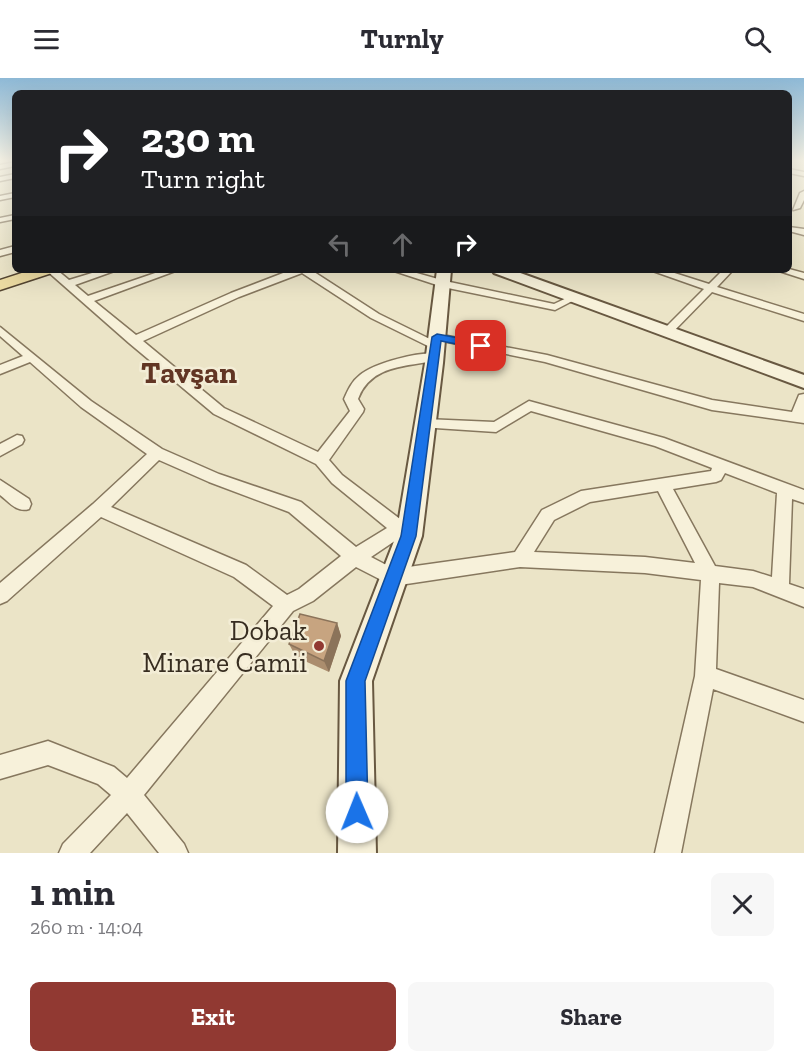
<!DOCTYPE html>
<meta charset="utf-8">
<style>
:root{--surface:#fff;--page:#f7f7f7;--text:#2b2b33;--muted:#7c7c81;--accent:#913932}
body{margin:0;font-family:"Zilla Slab",serif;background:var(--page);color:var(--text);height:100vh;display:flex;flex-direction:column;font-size:22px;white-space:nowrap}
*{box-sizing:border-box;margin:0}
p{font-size:20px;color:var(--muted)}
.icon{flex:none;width:33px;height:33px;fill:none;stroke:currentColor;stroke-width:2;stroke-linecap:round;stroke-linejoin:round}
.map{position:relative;height:775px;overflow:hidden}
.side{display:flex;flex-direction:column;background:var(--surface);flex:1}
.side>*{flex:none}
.banner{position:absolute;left:12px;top:12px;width:780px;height:183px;border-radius:9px;box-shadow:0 6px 24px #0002;background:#202124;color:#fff;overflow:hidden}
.pin{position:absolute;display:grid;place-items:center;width:51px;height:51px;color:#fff;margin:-26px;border-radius:12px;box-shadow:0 3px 9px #0006}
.me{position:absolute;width:66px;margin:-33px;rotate:359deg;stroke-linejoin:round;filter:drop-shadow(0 0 4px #0008)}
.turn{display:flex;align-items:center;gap:21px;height:126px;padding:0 30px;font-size:27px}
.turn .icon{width:78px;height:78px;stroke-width:2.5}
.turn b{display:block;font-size:42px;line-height:51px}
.lanes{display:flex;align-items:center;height:57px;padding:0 30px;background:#0003;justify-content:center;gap:30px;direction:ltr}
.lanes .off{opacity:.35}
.round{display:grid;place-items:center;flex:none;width:63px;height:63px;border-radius:9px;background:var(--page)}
.summary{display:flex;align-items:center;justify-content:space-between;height:102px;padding:0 30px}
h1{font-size:36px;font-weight:700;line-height:45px}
.button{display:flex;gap:12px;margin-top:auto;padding:12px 30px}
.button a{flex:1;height:69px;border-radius:9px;background:var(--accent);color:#fff;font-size:24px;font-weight:700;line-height:69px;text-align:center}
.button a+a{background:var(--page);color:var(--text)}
header{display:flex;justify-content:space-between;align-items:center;height:78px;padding:0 30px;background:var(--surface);font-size:27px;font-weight:700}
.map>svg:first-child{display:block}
</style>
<header><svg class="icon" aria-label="menu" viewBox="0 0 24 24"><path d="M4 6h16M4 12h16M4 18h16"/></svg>Turnly<svg class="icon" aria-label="search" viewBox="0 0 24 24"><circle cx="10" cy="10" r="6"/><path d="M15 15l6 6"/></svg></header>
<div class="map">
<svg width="804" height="775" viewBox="0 0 804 775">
<rect width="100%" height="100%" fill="#ebe4c7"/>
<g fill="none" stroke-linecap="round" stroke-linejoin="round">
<g stroke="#86775e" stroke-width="3">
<g id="street">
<polygon points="15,84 15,88 0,91 0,87"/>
<polygon points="789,91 804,94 804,98 789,95"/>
<polygon points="15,96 15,100 0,103 0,99"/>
<polygon points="804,113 804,122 800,130 793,132 800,115"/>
<polygon points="15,115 15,119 0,122 0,118"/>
<polygon points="15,137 15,141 0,144 0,140"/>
<polygon points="789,149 804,151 804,157 789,153"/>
<polygon points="15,168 15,174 0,178 0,172"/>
<polygon points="789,191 804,195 804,201 776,192"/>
<path d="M 46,192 L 57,192 L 69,202 L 102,192 L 117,192 L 75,207 L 88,218 L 164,192 L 178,192 L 94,223 L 136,257 L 231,215 L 291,192 L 311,192 L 379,236 L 440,266 L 440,270 L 432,270 L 371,240 L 302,195 L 239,219 L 143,263 L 224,330 L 318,374 L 350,333 L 344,321 C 348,312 352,303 360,297 C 374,285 420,273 438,276 L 438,282 C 407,289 371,286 358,321 L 364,331 L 363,334 L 329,382 L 342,397 L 400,441 L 411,436 L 417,438 L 419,443 L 417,448 L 371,479 L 394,491 L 515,474 L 542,432 L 581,413 L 711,393 L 712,390 L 655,368 L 531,333 L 496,354 L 420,349 L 418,346 L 420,343 L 425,341 L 494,344 L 529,323 L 664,360 L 804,412 L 804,425 L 792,421 L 789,506 L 804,511 L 804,529 L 753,509 L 719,505 L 716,591 L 804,622 L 804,644 L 713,611 L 681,775 L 655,775 L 695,598 L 701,502 L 645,495 L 520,489 L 393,508 L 356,489 L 313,523 L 293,533 L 144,717 L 184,766 L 188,775 L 159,775 L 127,735 L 90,775 L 59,775 L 63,766 L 111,717 L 98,706 L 48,687 L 0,701 L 0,677 L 48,663 L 114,689 L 127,700 L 273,528 L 234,499 L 101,439 L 7,523 L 0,526 L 0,505 L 93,426 L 147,376 L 81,329 L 30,284 L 0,296 L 0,287 L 23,278 L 0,258 L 0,249 L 91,323 L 162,371 L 219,396 L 301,424 L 356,469 L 387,450 L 332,405 L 316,386 L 214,336 L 129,265 ZM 159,382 L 209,404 L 289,434 L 341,478 L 299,511 L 287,517 L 246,487 L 111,429 ZM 725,395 L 777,415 L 772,499 L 753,493 L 715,488 L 673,411 L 716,404 L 721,402 ZM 658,413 L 695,485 L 645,479 L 534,474 L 554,442 L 590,424 Z"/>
<polygon points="391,192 406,192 445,203 554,226 573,217 578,220 555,232 443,209"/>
<polygon points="650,192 665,192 709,206 723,192 733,192 717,209 804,236 804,243 712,214 671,256 663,256 663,252 704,211"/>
<polygon points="437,256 547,277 712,322 792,334 799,317 804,316 804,345 712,332 545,284 433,261 431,259"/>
<polygon points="17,357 22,358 24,362 22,366 0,378 0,366"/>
<path d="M 0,402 L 29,421 L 31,426 L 29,431 C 17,435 9,424 0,417 Z"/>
</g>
</g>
<g stroke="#685841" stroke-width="4">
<g id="secondary">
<polygon points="437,192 451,192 443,285 422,458 372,603 376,775 338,775 340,603 396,458 425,285"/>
<polygon points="492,192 512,192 804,297 804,310 494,195"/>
</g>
</g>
<g stroke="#544531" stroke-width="3">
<polygon id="primary" points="31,192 55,192 52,195 0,212 0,202"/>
</g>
<use href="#street" fill="#f7f1da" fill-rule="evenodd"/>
<use href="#secondary" fill="#f7f1da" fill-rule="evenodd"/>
<use href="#primary" fill="#ecdba2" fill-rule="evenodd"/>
</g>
<polygon fill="#ab8d6e" points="337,545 341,558 329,594 296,579 289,566"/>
<polygon fill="#8b735a" points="337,545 341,558 329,594 324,583"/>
<polygon fill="#c7a480" stroke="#8b735a" stroke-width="1.5" points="300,536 337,545 324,583 289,566"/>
<linearGradient id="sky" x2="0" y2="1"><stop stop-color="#8eb9d6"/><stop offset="0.43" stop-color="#f6f3e6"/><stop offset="1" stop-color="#f6f3e6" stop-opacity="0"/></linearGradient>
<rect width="804" height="191" fill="url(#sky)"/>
<polygon fill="#1a73e8" stroke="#114b97" stroke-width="1.5" points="437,256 481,264 486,268 481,271 441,263 416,458 365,603 368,734 365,742 357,746 349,742 346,734 346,603 401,458 432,259"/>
<circle fill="#913932" stroke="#f3edd6" stroke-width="2" cx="319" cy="568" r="6"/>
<g text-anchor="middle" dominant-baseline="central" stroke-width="5" stroke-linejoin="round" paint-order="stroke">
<g font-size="28" fill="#372d20" stroke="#f3edd6" text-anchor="end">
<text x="307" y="552">Dobak<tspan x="307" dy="32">Minare Camii</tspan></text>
</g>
<g font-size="30" font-weight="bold" fill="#613523" stroke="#f3edd6">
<text x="189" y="295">Tavşan</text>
</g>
</g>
</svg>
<div class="pin" style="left:481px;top:268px;background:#d93025"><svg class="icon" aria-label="arrive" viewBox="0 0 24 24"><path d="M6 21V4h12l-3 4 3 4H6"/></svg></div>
<svg class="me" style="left:357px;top:734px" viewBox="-20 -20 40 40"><circle r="19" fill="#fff"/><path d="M0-13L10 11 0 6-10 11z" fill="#1a73e8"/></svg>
<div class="banner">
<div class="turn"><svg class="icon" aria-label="right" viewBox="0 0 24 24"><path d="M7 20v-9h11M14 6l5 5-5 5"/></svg><div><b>230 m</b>Turn right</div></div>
<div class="lanes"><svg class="icon off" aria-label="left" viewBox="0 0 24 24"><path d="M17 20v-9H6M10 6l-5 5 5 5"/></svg><svg class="icon off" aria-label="ahead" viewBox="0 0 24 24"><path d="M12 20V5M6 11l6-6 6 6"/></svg><svg class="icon" aria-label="right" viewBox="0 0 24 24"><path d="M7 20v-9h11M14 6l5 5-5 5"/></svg></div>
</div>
</div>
<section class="side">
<div class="summary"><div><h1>1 min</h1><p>260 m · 14:04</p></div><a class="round"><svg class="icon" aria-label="close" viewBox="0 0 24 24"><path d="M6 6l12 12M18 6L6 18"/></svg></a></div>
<div class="button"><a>Exit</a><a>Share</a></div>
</section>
